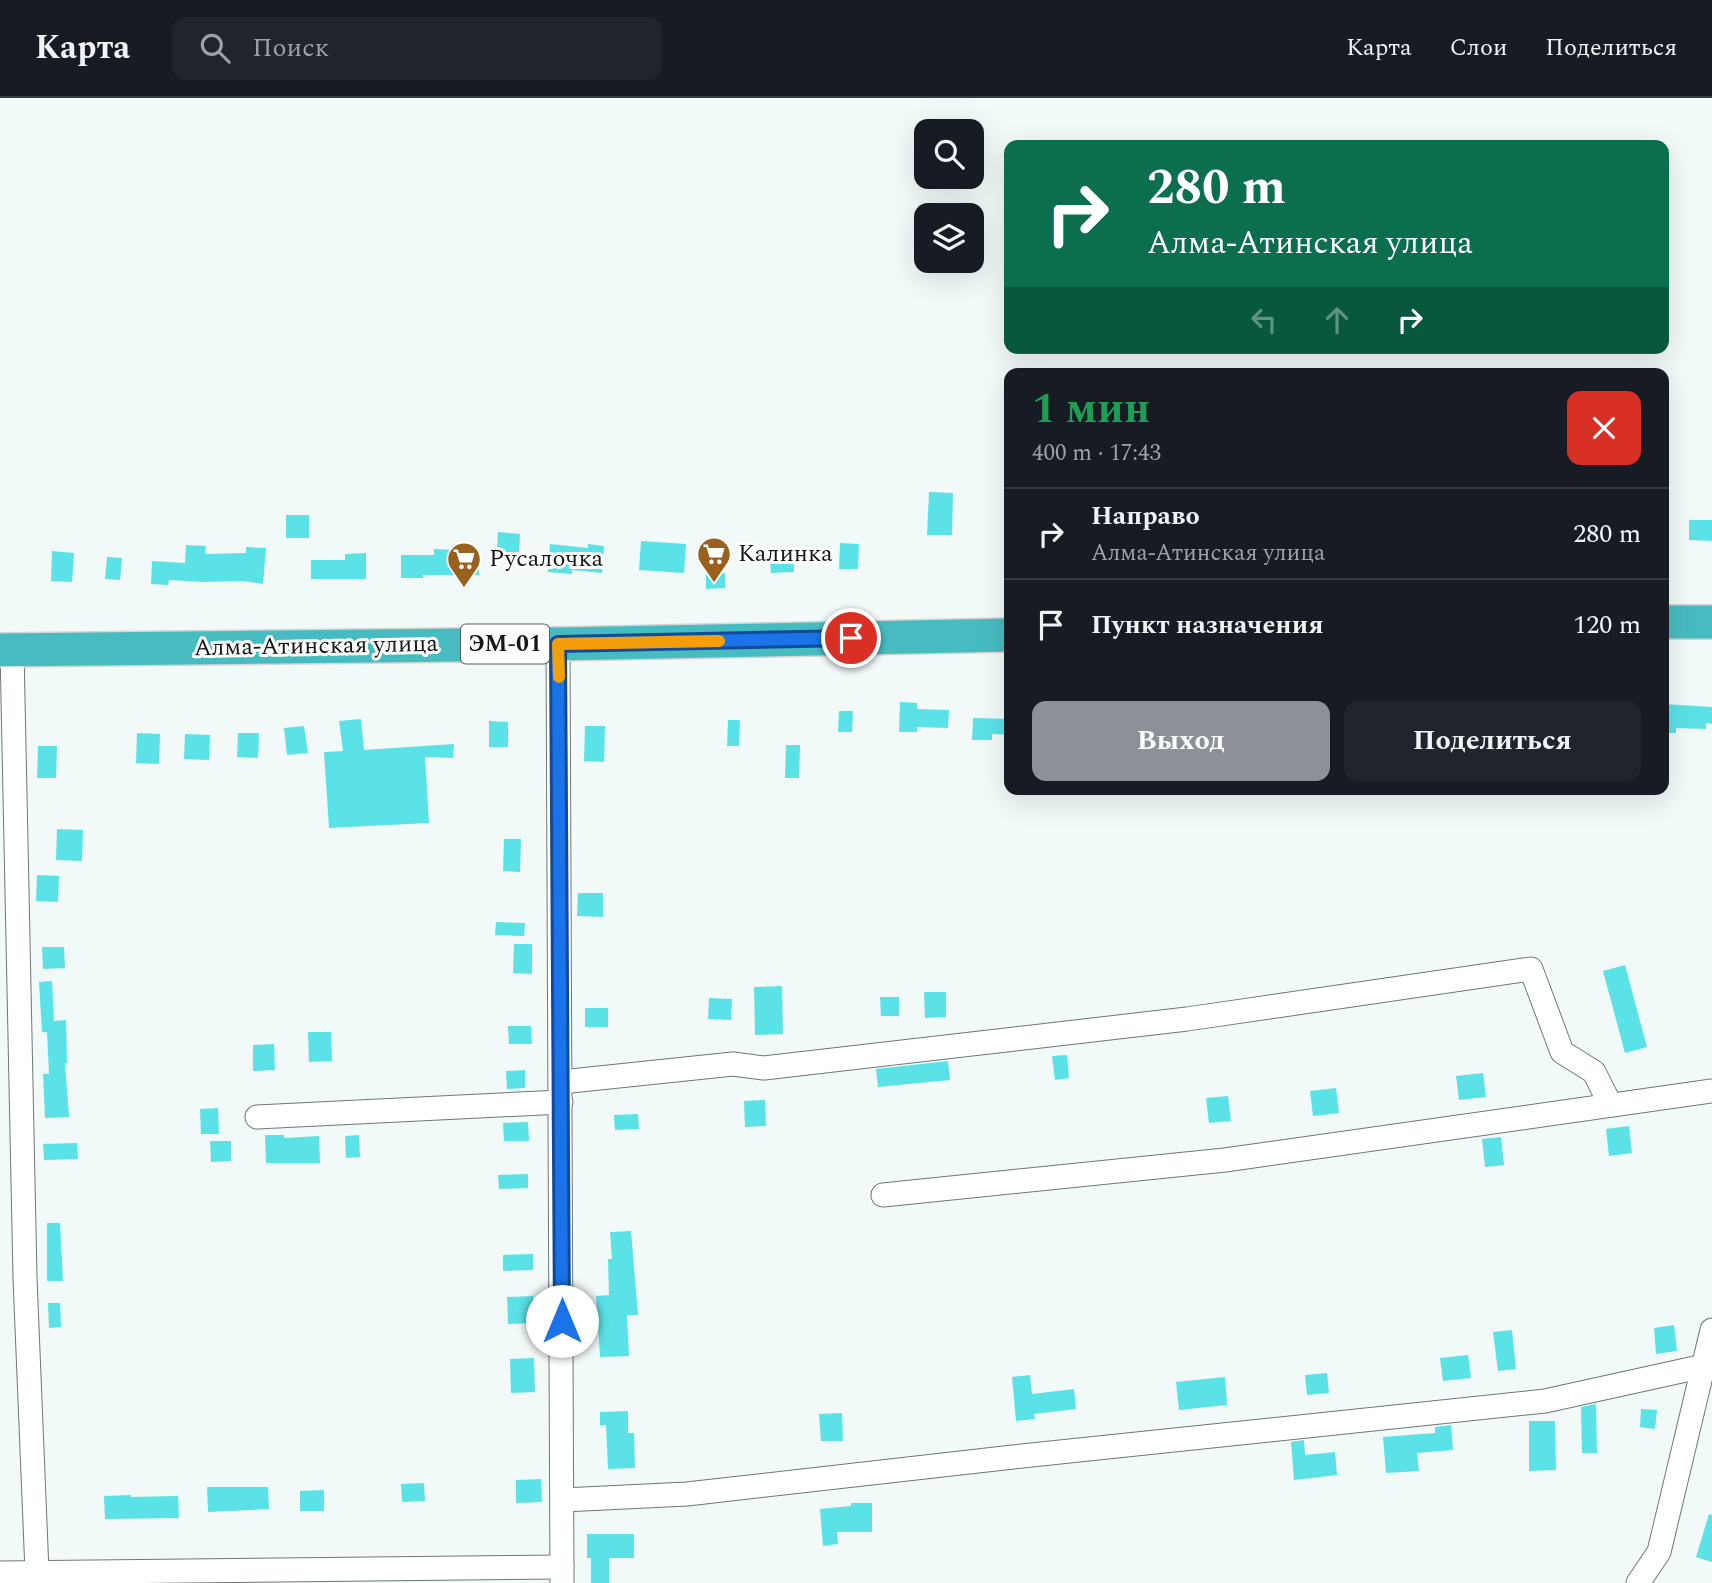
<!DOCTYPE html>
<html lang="ru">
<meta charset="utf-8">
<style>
:root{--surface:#171b24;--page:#20242c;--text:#f1f3f6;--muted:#9ea1a6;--line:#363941;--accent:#8c9099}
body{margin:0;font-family:Spectral,serif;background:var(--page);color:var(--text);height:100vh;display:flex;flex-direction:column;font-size:26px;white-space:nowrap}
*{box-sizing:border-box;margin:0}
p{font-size:23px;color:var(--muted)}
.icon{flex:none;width:38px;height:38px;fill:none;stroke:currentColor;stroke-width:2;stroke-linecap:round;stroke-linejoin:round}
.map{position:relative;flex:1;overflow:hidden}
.panel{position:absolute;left:1004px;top:270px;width:665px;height:427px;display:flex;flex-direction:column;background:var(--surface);border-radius:14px;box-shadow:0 7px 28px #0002}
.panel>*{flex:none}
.top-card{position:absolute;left:1004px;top:42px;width:665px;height:214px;border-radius:14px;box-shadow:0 7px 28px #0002;background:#0b6e4f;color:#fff;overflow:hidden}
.buttons{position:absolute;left:914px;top:21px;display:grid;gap:14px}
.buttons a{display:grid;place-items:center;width:70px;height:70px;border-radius:14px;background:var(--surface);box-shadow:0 7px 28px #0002;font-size:35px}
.pin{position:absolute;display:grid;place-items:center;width:60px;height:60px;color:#fff;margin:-30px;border:4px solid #fff;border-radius:50%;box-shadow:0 2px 7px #0007}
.me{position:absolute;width:77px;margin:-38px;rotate:0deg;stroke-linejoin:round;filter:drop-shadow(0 0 5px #0008)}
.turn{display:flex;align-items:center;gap:24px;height:147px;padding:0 28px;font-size:32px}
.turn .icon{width:91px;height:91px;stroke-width:2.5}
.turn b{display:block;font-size:49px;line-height:60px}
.lanes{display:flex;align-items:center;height:66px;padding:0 28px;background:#0003;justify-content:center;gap:35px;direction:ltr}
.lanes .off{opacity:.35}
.round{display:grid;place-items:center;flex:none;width:74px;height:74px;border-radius:14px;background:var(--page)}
.summary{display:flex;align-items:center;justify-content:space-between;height:119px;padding:0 28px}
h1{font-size:42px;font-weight:700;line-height:52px;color:#1e9e55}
.action{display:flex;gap:14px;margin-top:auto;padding:14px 28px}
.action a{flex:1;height:80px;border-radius:14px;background:var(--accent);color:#fff;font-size:28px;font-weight:700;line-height:80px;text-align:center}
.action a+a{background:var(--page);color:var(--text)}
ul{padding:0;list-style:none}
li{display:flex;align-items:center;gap:21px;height:91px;padding:0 28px;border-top:2px solid var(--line)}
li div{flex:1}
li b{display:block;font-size:26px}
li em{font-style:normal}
header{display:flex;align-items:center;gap:42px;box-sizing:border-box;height:98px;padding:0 35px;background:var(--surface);border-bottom:2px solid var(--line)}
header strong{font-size:33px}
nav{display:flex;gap:38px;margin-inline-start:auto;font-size:24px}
.search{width:490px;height:63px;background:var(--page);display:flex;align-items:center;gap:18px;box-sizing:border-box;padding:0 24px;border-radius:14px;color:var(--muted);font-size:26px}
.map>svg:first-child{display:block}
</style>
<header>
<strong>Карта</strong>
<div class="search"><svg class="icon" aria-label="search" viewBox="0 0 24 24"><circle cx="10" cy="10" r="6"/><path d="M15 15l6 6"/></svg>Поиск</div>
<nav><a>Карта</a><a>Слои</a><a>Поделиться</a></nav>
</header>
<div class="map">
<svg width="1712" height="1485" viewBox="0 0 1712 1485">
<rect width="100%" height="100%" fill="#f2f9f9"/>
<g fill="#5ae2e6">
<polygon points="929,394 953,395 952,437 927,437"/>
<rect x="286" y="417" width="23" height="23"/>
<polygon points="1689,422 1712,422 1712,443 1689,442"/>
<polygon points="498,434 520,436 519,455 497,454"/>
<polygon points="641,443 686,446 684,475 639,472"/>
<polygon points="840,445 859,446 858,471 839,471"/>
<polygon points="550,446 588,450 588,446 604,448 602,475 572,472 572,476 548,474"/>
<polygon points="186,447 206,448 205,456 246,455 246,449 266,450 263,486 244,483 203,484 169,482 168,487 151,486 152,463 185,465"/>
<polygon points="434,451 478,453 479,477 423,477 423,480 401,480 401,457 434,457"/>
<polygon points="52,453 74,455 72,484 51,483"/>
<polygon points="366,455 366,481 311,481 311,462 345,462 345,456"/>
<polygon points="107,459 122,460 120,482 105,481"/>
<polygon points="794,460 794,474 771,475 770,461"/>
<polygon points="725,475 725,490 706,491 706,476"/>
<polygon points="900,604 917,605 917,611 949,612 948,630 917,629 917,634 899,634"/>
<polygon points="1664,606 1712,609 1712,626 1706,625 1706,631 1676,630 1676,635 1664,635"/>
<polygon points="839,613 853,613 852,634 838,634"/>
<polygon points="973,620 1010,621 1010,637 992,636 992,642 972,642"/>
<polygon points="361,621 364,652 454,646 453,660 425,659 429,725 329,730 324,654 343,653 339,623"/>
<polygon points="728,622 740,622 739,648 727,648"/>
<polygon points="489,623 508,624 508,649 489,649"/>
<polygon points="304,628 308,655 287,657 284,630"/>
<polygon points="585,628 605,628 604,664 584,663"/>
<polygon points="137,635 160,636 159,666 136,665"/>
<polygon points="238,635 259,635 258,660 237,659"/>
<polygon points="185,636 210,637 209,662 184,661"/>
<polygon points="786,647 800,647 799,680 785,680"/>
<polygon points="38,648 57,648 56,680 37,680"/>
<polygon points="57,731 83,732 82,763 56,762"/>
<polygon points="504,741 521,741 520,774 503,773"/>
<polygon points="37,777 59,778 58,804 36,803"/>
<polygon points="578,795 603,795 603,819 577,818"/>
<polygon points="496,824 525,825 524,838 495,837"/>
<polygon points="514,846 532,846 532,876 513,875"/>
<polygon points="42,849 64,849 65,870 43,871"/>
<polygon points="1625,867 1647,949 1625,955 1603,873"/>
<polygon points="52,883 54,923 66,922 67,965 65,965 69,1019 45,1020 43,976 49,976 47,934 42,934 39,884"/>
<polygon points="782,888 783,936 755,937 754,889"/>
<polygon points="924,894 946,894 946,919 925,920"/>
<polygon points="880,899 899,899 899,918 881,918"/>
<polygon points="709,900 732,901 731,922 708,921"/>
<rect x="585" y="910" width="23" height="19"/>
<polygon points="508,928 531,928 532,946 509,946"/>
<polygon points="308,934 331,934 332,963 309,964"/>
<polygon points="274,946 275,972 253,973 253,947"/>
<polygon points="1067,957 1069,980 1055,982 1052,958"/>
<polygon points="948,963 950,982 878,989 876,971"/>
<polygon points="525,972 525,990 507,991 506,973"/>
<polygon points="1483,975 1486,999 1459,1002 1456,978"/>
<polygon points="1336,990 1339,1015 1313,1018 1310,993"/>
<polygon points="1228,998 1231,1023 1209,1025 1206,1000"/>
<polygon points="765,1002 766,1028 745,1029 744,1003"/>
<polygon points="218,1010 219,1036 201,1036 200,1011"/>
<polygon points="638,1016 639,1031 615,1032 614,1017"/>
<polygon points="528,1024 529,1043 504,1043 503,1025"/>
<polygon points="1629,1028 1632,1055 1609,1058 1606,1031"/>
<polygon points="265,1037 284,1037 284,1040 319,1038 320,1065 266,1065"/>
<polygon points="359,1037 360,1059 346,1060 345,1038"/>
<polygon points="1501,1039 1504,1067 1485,1069 1482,1041"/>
<polygon points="210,1043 231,1043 231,1063 211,1064"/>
<polygon points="77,1045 78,1061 44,1062 43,1046"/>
<polygon points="528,1076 528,1090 499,1091 498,1077"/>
<polygon points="47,1125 60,1125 63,1183 47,1183"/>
<polygon points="631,1133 638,1217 627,1217 629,1258 600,1259 596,1198 609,1197 608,1161 612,1161 610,1134"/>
<polygon points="533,1156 533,1172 503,1173 503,1157"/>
<polygon points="533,1198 534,1225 508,1226 507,1199"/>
<polygon points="48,1205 60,1205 61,1229 49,1230"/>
<polygon points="1674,1227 1677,1253 1656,1256 1654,1230"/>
<polygon points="1512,1232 1516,1271 1498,1273 1493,1234"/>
<polygon points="1468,1257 1471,1280 1443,1283 1440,1260"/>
<polygon points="534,1260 535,1294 511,1295 510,1261"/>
<polygon points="1327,1275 1329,1295 1307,1297 1305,1277"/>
<polygon points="1030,1277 1032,1296 1074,1291 1076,1311 1034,1316 1035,1321 1016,1323 1012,1279"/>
<polygon points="1225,1279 1227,1307 1179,1312 1176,1284"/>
<polygon points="1596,1306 1597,1355 1582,1355 1581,1309"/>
<polygon points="1641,1311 1657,1312 1655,1331 1640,1329"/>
<polygon points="628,1313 628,1335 634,1335 635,1370 608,1371 606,1327 600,1327 600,1314"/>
<polygon points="842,1315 843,1343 821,1343 819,1316"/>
<polygon points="1529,1323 1555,1323 1556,1372 1529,1373"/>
<polygon points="1451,1327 1453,1352 1417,1355 1419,1373 1386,1375 1383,1339 1435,1335 1435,1329"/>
<polygon points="1304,1342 1305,1357 1335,1354 1337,1377 1294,1382 1291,1344"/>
<polygon points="541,1381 542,1404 516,1405 516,1382"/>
<polygon points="424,1385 425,1403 402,1404 401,1386"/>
<polygon points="207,1389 268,1389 269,1411 208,1414"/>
<polygon points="324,1392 324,1413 300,1413 300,1393"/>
<polygon points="131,1397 131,1399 178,1398 179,1420 105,1421 104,1398"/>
<polygon points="851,1405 872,1405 872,1434 837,1434 838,1446 823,1448 820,1411 851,1408"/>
<polygon points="1709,1416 1712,1417 1712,1464 1696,1459"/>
<polygon points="587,1436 634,1436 634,1460 609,1460 609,1485 591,1485 591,1460 587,1460"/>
</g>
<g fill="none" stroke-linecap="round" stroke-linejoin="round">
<g stroke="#707676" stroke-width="25">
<g id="minor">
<polyline points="558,546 562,1485"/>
<polyline points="12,552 25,1180 37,1474"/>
<polyline points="561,984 733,966 764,970 1187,921 1531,871 1562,954 1594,974 1610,1006"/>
<polyline points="257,1019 561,1004"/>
<polyline points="883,1097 1225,1062 1712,993"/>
<polyline points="563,1402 687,1396 1013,1359 1545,1303 1704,1268"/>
<polyline points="0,1475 562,1469"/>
<polyline points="1638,1485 1659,1454 1712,1232"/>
</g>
</g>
<g stroke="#d5d5d5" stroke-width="36">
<g id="highway">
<polyline points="1664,524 1712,524"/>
<polyline points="0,552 558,546 1010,537"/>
</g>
</g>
<use href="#minor" stroke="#fff" stroke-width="23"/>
<use href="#highway" stroke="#47bcc0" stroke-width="33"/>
</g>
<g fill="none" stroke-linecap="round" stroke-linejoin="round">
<g stroke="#114b97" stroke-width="18">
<polyline id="route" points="562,1223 558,546 851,540"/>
</g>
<use href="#route" stroke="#1a73e8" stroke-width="12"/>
<polyline stroke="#f59e0b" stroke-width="12" points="559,579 558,546 719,543"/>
</g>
<defs>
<g id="supermarket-pin" transform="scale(1.75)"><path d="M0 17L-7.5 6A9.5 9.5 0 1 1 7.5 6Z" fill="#9a611e" stroke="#fff"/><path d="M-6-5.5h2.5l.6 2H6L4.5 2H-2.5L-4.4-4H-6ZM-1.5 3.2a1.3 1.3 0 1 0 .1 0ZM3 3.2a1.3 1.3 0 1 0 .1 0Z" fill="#fff"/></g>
</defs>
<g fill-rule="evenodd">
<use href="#supermarket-pin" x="714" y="456"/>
<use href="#supermarket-pin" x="464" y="461"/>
</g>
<g text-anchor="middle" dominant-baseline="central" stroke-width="6" stroke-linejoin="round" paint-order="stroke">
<rect fill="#fff" stroke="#5b5d5d" stroke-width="2" x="461" y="526.5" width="88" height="39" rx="5"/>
<g font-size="23" font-weight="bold" fill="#151818">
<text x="505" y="546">ЭМ-01</text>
</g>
<g font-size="24" fill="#151818" stroke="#fff" text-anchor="start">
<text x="738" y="456">Калинка</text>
<text x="489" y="461">Русалочка</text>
</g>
<g font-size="24" fill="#151818" stroke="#fff">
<text transform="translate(316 548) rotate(-1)">Алма-Атинская улица</text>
</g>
</g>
</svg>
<div class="buttons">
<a><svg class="icon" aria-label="search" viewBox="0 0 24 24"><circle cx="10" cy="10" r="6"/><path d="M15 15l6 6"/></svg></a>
<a><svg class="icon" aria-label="layers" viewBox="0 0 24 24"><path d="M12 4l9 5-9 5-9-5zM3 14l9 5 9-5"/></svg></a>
</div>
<div class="pin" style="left:851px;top:540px;background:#d93025"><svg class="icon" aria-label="arrive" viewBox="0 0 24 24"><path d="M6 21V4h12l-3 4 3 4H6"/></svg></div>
<svg class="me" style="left:562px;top:1223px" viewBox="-20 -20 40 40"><circle r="19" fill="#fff"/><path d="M0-13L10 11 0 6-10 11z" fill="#1a73e8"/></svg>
<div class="top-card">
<div class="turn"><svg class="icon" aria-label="right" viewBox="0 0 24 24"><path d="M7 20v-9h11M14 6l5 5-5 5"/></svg><div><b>280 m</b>Алма-Атинская улица</div></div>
<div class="lanes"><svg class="icon off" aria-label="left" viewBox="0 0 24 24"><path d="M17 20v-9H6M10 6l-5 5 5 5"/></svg><svg class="icon off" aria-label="ahead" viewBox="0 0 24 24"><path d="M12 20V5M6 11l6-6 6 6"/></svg><svg class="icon" aria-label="right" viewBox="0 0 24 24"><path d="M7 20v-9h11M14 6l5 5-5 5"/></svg></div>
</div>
<section class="panel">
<div class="summary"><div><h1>1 мин</h1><p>400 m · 17:43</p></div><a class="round" style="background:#d93025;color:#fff"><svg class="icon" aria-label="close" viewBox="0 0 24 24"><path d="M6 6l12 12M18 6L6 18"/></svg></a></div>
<ul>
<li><svg class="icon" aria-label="right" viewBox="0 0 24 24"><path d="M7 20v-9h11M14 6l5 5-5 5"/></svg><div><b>Направо</b><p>Алма-Атинская улица</p></div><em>280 m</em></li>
<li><svg class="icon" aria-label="arrive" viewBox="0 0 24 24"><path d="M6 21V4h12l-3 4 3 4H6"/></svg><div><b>Пункт назначения</b></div><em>120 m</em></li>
</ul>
<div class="action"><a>Выход</a><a>Поделиться</a></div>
</section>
</div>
